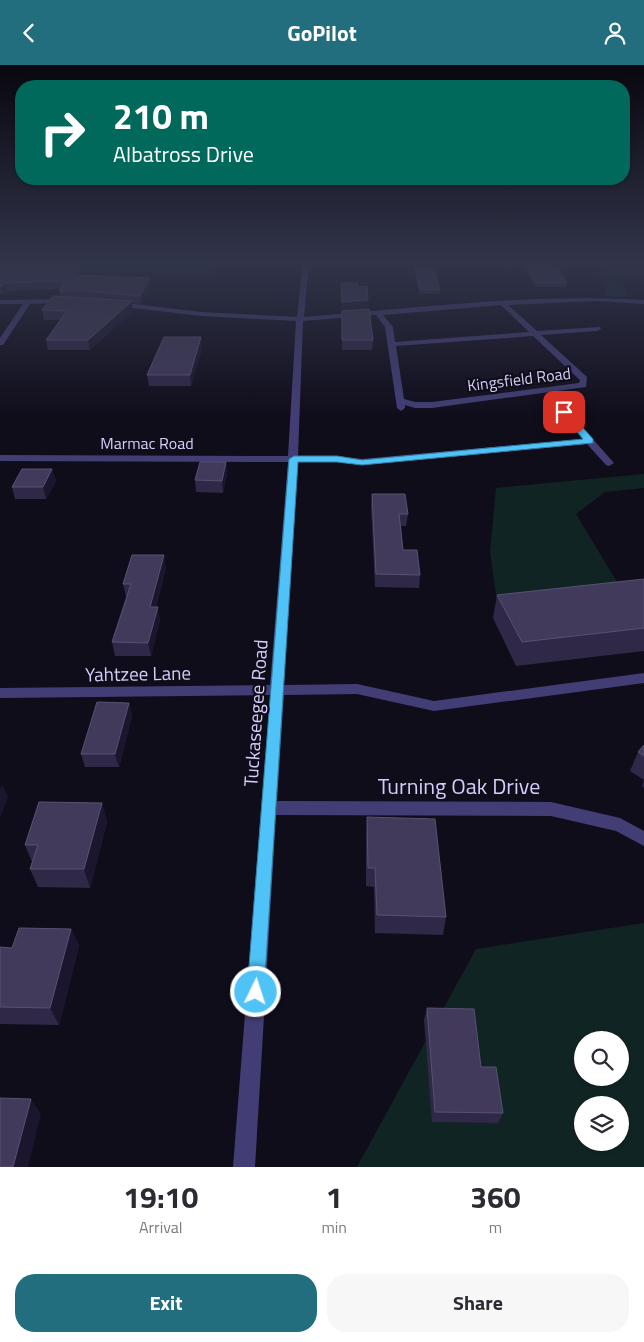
<!DOCTYPE html>
<style>
:root{--surface:#fff;--page:#f7f7f7;--text:#2b2b33;--muted:#7c7c81;--accent:#236e7e}
body{margin:0;font-family:"Titillium Web",sans-serif;background:var(--page);color:var(--text);height:100vh;display:flex;flex-direction:column;font-size:19px;white-space:nowrap}
*{box-sizing:border-box;margin:0}
p{font-size:16px;color:var(--muted)}
.icon{flex:none;width:28px;height:28px;fill:none;stroke:currentColor;stroke-width:2;stroke-linecap:round;stroke-linejoin:round}
.map{position:relative;height:1102px;overflow:hidden}
.sheet{display:flex;flex-direction:column;background:var(--surface);flex:1}
.sheet>*{flex:none}
.top-card{position:absolute;left:15px;top:15px;width:615px;height:105px;border-radius:20px;box-shadow:0 1px 4px #0004;background:#00695c;color:#fff;overflow:hidden}
.fabs{position:absolute;left:574px;top:966px;display:grid;gap:10px}
.fabs a{display:grid;place-items:center;width:55px;height:55px;border-radius:50%;background:var(--surface);box-shadow:0 1px 4px #0004;font-size:25px}
.pin{position:absolute;display:grid;place-items:center;width:42px;height:42px;color:#fff;margin:-21px;border-radius:10px;box-shadow:0 2px 8px #0006}
.me{position:absolute;width:55px;margin:-28px;rotate:4deg;stroke-linejoin:round;filter:drop-shadow(0 0 4px #0008)}
.turn{display:flex;align-items:center;gap:18px;height:105px;padding:0 15px;font-size:22px}
.turn .icon{width:65px;height:65px;stroke-width:2.5}
.turn b{display:block;font-size:35px;line-height:42px}
.eta{display:flex;justify-content:space-evenly;align-items:center;height:85px;text-align:center}
.eta b{font-size:30px;font-weight:700;line-height:35px}
.cta{display:flex;gap:10px;margin-top:auto;padding:10px 15px}
.cta a{flex:1;height:58px;border-radius:20px;background:var(--accent);color:#fff;font-size:20px;font-weight:700;line-height:58px;text-align:center}
.cta a+a{background:var(--page);color:var(--text)}
header{display:flex;justify-content:space-between;align-items:center;height:65px;padding:0 15px;background:var(--accent);color:#fff;font-size:22px;font-weight:700}
.map>svg:first-child{display:block}
</style>
<header><svg class="icon" aria-label="back" viewBox="0 0 24 24"><path d="M15 5l-7 7 7 7"/></svg>GoPilot<svg class="icon" aria-label="person" viewBox="0 0 24 24"><circle cx="12" cy="8" r="4"/><path d="M4 21q1-7 8-7t8 7"/></svg></header>
<div class="map">
<svg width="644" height="1102" viewBox="0 0 644 1102">
<rect width="100%" height="100%" fill="#100d1b"/>
<g fill="#112424" fill-rule="evenodd">
<polygon points="69,197 214,197 209,209 61,207"/>
<polygon points="644,205 644,214 620,213 628,229 624,232 605,231 604,227 608,222 597,208 606,206"/>
<polygon points="644,409 644,423 605,427 576,449 620,522 497,537 490,487 496,423"/>
<path d="M 644,858 L 644,1102 L 357,1102 L 476,884 ZM 582,975 L 620,975 L 620,1012 L 582,1012 ZM 582,1040 L 620,1040 L 620,1078 L 582,1078 Z"/>
</g>
<g fill="none" stroke-linecap="round" stroke-linejoin="round">
<g fill="#423e75" fill-rule="evenodd">
<path d="M 303,197 L 309,197 L 304,252 C 417,243 531,228 644,235 L 644,239 L 597,236 L 508,240 L 537,266 L 600,262 L 601,264 L 597,266 L 541,270 L 587,312 L 586,322 L 432,343 L 415,343 L 405,340 L 405,343 L 401,346 L 397,343 L 385,262 L 376,250 L 303,256 L 298,391 L 337,391 L 362,394 L 583,374 L 560,347 L 564,344 L 567,345 L 614,398 L 609,401 L 606,400 L 587,379 L 362,400 L 337,397 L 298,397 L 284,620 L 357,619 L 434,636 L 644,608 L 644,618 L 434,646 L 357,629 L 284,630 L 277,736 L 551,737 L 620,753 L 644,766 L 644,781 L 616,766 L 551,751 L 276,750 L 255,1102 L 233,1102 L 270,630 L 0,633 L 0,623 L 270,620 L 288,397 L 0,396 L 0,390 L 288,391 L 296,256 L 201,251 L 117,241 L 114,239 L 117,237 L 201,247 L 297,252 ZM 501,240 L 529,267 L 395,277 L 393,262 L 383,250 ZM 533,271 L 580,315 L 579,318 L 432,337 L 415,337 L 404,334 L 396,281 Z"/>
<polygon points="65,234 68,236 67,237 30,239 3,280 0,280 0,273 23,239 0,239 0,235"/>
</g>
</g>
<g fill="#2f2847">
<polygon points="0,197 82,210 150,213 151,221 141,239 132,238 133,246 90,285 48,285 46,275 60,255 44,255 42,245 60,231 59,226 60,224 7,226 4,229 0,229"/>
<polygon points="522,197 554,197 567,218 566,222 536,222"/>
<polygon points="415,202 440,225 439,229 419,229 415,207"/>
<polygon points="358,222 368,235 368,244 373,275 372,285 342,285 341,227"/>
<polygon points="201,272 202,283 191,321 149,321 147,310"/>
<polygon points="226,397 227,409 223,428 196,427 195,415"/>
<polygon points="52,404 56,416 46,434 15,434 12,422"/>
<polygon points="372,429 408,449 406,461 401,461 403,485 420,510 419,523 375,522 371,441"/>
<polygon points="166,503 156,542 160,555 151,591 115,591 112,577 127,531 126,531 123,519"/>
<polygon points="644,514 644,586 516,601 493,553 497,530"/>
<polygon points="129,638 132,651 119,702 85,702 81,689"/>
<polygon points="644,680 644,715 630,706 638,687"/>
<polygon points="644,715 644,723 642,721"/>
<polygon points="102,738 107,757 90,823 38,822 30,804 32,797 25,780"/>
<polygon points="367,752 446,852 443,870 375,868 374,822 366,821 366,771"/>
<polygon points="71,864 79,881 59,960 0,959 0,882 12,883"/>
<polygon points="427,943 481,1002 503,1048 498,1058 432,1057 424,955"/>
</g>
<g fill="#1b162e">
<polygon points="81,203 82,210 75,210"/>
<polygon points="150,213 151,221 141,239 140,231"/>
<polygon points="5,218 7,226 4,229 2,221"/>
<polygon points="368,235 368,245 341,247 342,237"/>
<polygon points="132,236 133,246 90,285 88,275"/>
<polygon points="201,272 202,283 191,321 190,310"/>
<polygon points="226,397 227,409 223,428 222,416"/>
<polygon points="52,404 56,416 46,434 43,422"/>
<polygon points="164,490 166,503 152,555 150,542"/>
<polygon points="158,542 160,555 151,591 148,578"/>
<polygon points="129,638 132,651 119,702 115,689"/>
<polygon points="2,719 8,732 0,753 0,725"/>
<polygon points="102,738 107,757 90,823 84,804"/>
<polygon points="71,864 79,881 59,960 50,943"/>
<polygon points="31,1034 41,1049 28,1102 13,1102"/>
</g>
<g fill="#413a5a" stroke="#585173">
<polygon points="0,197 76,197 81,203 75,210 150,213 140,231 84,226 59,226 66,216 5,218 2,221 0,221 0,199 2,199"/>
<polygon points="525,197 554,197 567,218 536,218"/>
<polygon points="415,202 434,202 440,225 420,224"/>
<polygon points="341,218 358,218 358,222 367,221 368,235 342,237"/>
<polygon points="53,231 132,236 88,275 46,275 67,246 42,245"/>
<polygon points="369,244 373,275 342,275 342,246"/>
<polygon points="164,272 201,272 190,310 147,310"/>
<polygon points="200,397 226,397 222,416 195,415"/>
<polygon points="22,404 52,404 43,422 12,422"/>
<polygon points="372,429 405,429 408,449 399,449 403,485 417,485 420,510 376,509"/>
<polygon points="132,490 164,490 150,542 158,542 148,578 112,577 131,519 123,519"/>
<polygon points="644,514 644,563 522,577 497,530"/>
<polygon points="97,637 129,638 115,689 81,689"/>
<polygon points="644,680 644,691 638,687"/>
<polygon points="39,737 102,738 84,804 30,804 38,780 25,780"/>
<polygon points="367,752 435,754 446,852 377,850 375,803 368,803"/>
<polygon points="19,863 71,864 50,943 0,942 0,882 12,883"/>
<polygon points="427,943 474,944 481,1002 496,1002 503,1048 435,1047"/>
<polygon points="0,1033 31,1034 13,1102 0,1102"/>
</g>
<linearGradient id="sky" x2="0" y2="1"><stop stop-color="#09070f"/><stop offset="0.56" stop-color="#31354a"/><stop offset="1" stop-color="#31354a" stop-opacity="0"/></linearGradient>
<rect width="644" height="352" fill="url(#sky)"/>
<polygon fill="#4fc3f7" stroke="#337fa1" points="562,345 567,345 593,374 593,378 362,400 337,397 298,397 264,927 262,933 256,936 249,933 247,927 289,394 294,391 337,391 362,395 583,374 562,349"/>
<g text-anchor="middle" dominant-baseline="central" stroke-width="4.5" stroke-linejoin="round" paint-order="stroke">
<g font-size="16" fill="#d4cdf9" stroke="#100d1b">
<text transform="translate(519 314) rotate(-7)">Kingsfield Road</text>
<text x="147" y="378">Marmac Road</text>
</g>
<g font-size="19" fill="#d4cdf9" stroke="#100d1b">
<text transform="translate(138 608) rotate(-1)">Yahtzee Lane</text>
<text transform="translate(255 648) rotate(-86)">Tuckaseegee Road</text>
</g>
<g font-size="22" fill="#d4cdf9" stroke="#100d1b">
<text x="459" y="721">Turning Oak Drive</text>
</g>
</g>
</svg>
<div class="fabs">
<a><svg class="icon" aria-label="search" viewBox="0 0 24 24"><circle cx="10" cy="10" r="6"/><path d="M15 15l6 6"/></svg></a>
<a><svg class="icon" aria-label="layers" viewBox="0 0 24 24"><path d="M12 4l9 5-9 5-9-5zM3 14l9 5 9-5"/></svg></a>
</div>
<div class="pin" style="left:564px;top:347px;background:#d93025"><svg class="icon" aria-label="arrive" viewBox="0 0 24 24"><path d="M6 21V4h12l-3 4 3 4H6"/></svg></div>
<svg class="me" style="left:256px;top:927px" viewBox="-20 -20 40 40"><circle r="17" fill="#4fc3f7" stroke="#fff" stroke-width="3"/><path d="M0-11L8 9 0 5-8 9z" fill="#fff"/></svg>
<div class="top-card">
<div class="turn"><svg class="icon" aria-label="right" viewBox="0 0 24 24"><path d="M7 20v-9h11M14 6l5 5-5 5"/></svg><div><b>210 m</b>Albatross Drive</div></div>
</div>
</div>
<section class="sheet">
<div class="eta">
<div><b>19:10</b><p>Arrival</p></div>
<div><b>1</b><p>min</p></div>
<div><b>360</b><p>m</p></div>
</div>
<div class="cta"><a>Exit</a><a>Share</a></div>
</section>
